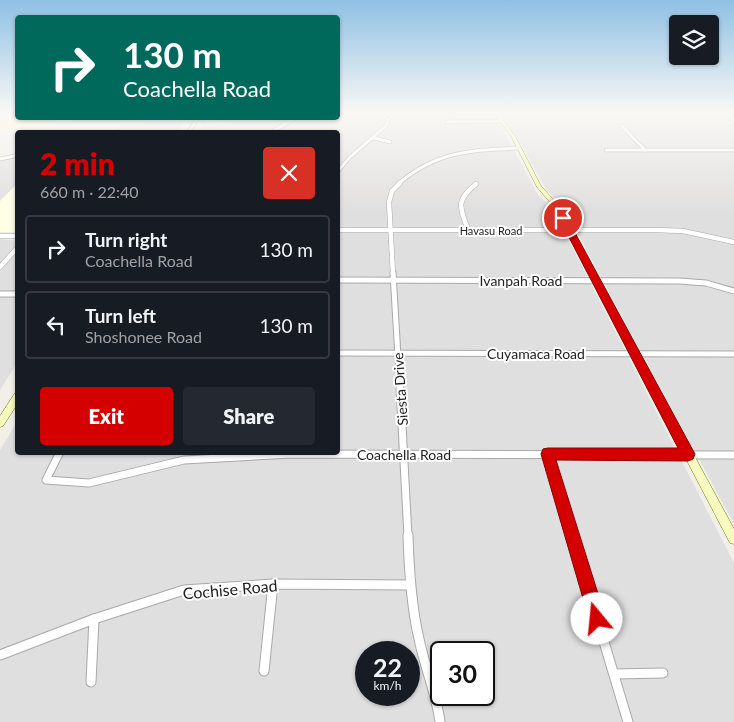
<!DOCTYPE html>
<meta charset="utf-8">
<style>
:root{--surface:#171b24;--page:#242831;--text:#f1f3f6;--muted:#9ea1a6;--line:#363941;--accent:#d40000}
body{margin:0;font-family:Lato,sans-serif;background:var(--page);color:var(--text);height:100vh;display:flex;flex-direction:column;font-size:19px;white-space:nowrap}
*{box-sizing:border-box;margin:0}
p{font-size:16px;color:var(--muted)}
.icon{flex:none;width:28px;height:28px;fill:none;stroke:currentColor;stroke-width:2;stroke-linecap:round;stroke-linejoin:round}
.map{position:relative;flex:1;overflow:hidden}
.sheet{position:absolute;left:15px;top:130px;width:325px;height:325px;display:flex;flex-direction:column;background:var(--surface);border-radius:5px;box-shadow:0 1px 4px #0004}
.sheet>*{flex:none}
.hud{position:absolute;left:15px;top:15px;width:325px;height:105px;border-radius:5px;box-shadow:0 1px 4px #0004;background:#00695c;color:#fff;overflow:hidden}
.fabs{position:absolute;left:669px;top:15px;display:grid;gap:10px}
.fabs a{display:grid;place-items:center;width:50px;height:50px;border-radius:5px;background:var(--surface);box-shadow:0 1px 4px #0004;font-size:25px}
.speed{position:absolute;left:355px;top:641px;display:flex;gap:10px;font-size:25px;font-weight:700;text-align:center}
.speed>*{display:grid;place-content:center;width:65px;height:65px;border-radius:50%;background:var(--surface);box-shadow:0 1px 4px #0004;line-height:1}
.speed small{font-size:12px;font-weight:400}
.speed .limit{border:2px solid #111;border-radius:8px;background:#fff;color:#111}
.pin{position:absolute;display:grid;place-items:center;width:42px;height:42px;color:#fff;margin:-21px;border:2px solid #fff;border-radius:50%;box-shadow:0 1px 5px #0007}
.me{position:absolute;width:55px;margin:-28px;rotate:343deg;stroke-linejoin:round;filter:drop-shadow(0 0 4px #0008)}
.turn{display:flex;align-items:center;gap:18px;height:105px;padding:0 25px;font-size:22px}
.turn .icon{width:65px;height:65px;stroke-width:2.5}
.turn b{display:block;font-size:35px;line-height:42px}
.round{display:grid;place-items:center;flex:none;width:52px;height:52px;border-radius:5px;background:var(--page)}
.summary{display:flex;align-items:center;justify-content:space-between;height:85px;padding:0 25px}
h1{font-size:30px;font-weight:800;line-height:38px;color:var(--accent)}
.primary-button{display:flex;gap:10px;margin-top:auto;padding:10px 25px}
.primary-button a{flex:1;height:58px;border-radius:5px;background:var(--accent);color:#fff;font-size:20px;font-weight:800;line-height:58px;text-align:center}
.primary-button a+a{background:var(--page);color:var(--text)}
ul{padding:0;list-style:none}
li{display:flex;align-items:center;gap:15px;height:68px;margin:0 10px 8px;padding:0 15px;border:2px solid var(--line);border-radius:5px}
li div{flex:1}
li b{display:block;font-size:19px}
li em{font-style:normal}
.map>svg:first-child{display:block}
</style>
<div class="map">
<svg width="734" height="722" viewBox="0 0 734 722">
<rect width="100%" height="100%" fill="#f2efe9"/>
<g fill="#e0dfdf" fill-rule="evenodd">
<path d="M 338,112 L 492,112 L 502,128 L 538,195 L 552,208 L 734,563 L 734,722 L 0,722 L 0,450 L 17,422 L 18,452 L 338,452 L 338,132 L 199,132 L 203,125 L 232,123 L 251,118 L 338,118 ZM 366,652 L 409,652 L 409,695 L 366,695 ZM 441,652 L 484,652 L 484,695 L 441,695 Z"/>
<polygon points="499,112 734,112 734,524 565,210 546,189 517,137"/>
<polygon points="147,122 184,122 177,132 102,132"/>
<polygon points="17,153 17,184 0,201 0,157"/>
<polygon points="0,239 18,241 17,363 0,390"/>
</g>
<polygon fill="#ffffe5" points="17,184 17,232 0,232 0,201"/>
<polygon fill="#fff1ba" points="0,112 17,112 18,118 89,118 0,132"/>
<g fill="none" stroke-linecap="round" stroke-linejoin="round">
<polygon fill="#aad3df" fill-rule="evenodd" points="0,112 6,112 0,114"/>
<g stroke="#a9a9a9" stroke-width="4.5">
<g id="street-far4">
<polyline points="724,112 734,120"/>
<polyline points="338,114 360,112"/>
<polyline points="447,122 501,121"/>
<polyline points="622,126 645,150"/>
<polyline points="119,132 136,132"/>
<polyline points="272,132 295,118"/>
<polyline points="373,138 390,142"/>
<polyline points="606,150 734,150"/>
<polyline points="0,159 18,155"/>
<polyline points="338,171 350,157 386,126 388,120 379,112"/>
<path d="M 398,184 C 437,151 471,150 519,148"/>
</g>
</g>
<g stroke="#a9a9a9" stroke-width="5.5">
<g id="street-far3">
<polyline points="338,230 656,230 683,231 734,242"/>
<path d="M 468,230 C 460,207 455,201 476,184"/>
<polyline points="0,236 18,236"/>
<polyline points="0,267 18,247"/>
<polyline points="393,274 389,202 392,191 400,183"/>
</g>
</g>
<g stroke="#a9a9a9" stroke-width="7">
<g id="street-far2">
<polyline points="393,273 400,390"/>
<polyline points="338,280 679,281 706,283 734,291"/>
<polyline points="0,294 18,294"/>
<polyline points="338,353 734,354"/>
</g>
</g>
<g stroke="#a9a9a9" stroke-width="9">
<g id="street-far1">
<polyline points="400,388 408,536"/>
<polyline points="60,452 46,480 89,483 184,460 291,454 734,455"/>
<polyline points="548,454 573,536"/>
</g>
</g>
<g stroke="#a9a9a9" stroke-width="11">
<g id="street">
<path d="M 408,535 C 409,570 411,605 419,639 C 425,668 436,692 440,722"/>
<polyline points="572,535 628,722"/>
<polyline points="0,655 94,619 184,590 273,584 410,585"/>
<polyline points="264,671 273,584"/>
<polyline points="614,674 663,673"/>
<polyline points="91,682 94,619"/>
</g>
</g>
<g stroke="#707d05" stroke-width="1">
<g id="secondary">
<polygon points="493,112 497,112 515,136 541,186 559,206 734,529 734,544 730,543 554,207 537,187 511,136"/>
<polygon points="196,118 200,118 191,132 187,132"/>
<polygon points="18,392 18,403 3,426 0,427 0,416 15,393"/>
</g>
</g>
<use href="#street-far4" stroke="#fff" stroke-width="3"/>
<use href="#street-far3" stroke="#fff" stroke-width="4.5"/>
<use href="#street-far2" stroke="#fff" stroke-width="5"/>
<use href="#street-far1" stroke="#fff" stroke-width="7"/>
<use href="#street" stroke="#fff" stroke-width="9"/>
<use href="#secondary" fill="#f7fabf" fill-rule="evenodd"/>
</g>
<linearGradient id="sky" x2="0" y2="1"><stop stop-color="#8fc0e4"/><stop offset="0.53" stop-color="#f9f8f5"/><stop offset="1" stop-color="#f9f8f5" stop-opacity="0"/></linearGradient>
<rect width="734" height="213" fill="url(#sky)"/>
<polygon fill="#d40000" stroke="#8a0000" points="560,216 567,218 695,454 693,459 688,461 556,460 606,619 603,625 597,628 591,625 589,619 541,454 543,449 548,448 678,448 559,218"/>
<g text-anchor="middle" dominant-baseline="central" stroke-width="4" stroke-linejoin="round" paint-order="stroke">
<g font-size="11" fill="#222" stroke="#fff">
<text x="491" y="230">Havasu Road</text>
</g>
<g font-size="14" fill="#222" stroke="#fff">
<text x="521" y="280">Ivanpah Road</text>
<text x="536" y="353">Cuyamaca Road</text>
<text transform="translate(400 389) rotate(-94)">Siesta Drive</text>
<text x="404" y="454">Coachella Road</text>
</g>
<g font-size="16" fill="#222" stroke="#fff">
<text transform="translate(230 589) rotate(-5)">Cochise Road</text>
</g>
</g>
</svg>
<div class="fabs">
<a><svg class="icon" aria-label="layers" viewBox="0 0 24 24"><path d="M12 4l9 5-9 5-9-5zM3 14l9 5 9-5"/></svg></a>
</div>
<div class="speed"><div>22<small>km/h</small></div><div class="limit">30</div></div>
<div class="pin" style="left:563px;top:218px;background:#d93025"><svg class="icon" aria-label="arrive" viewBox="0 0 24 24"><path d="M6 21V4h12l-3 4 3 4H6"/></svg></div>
<svg class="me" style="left:597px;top:619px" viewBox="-20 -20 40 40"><circle r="19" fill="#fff"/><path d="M0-13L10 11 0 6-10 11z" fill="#d40000"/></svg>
<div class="hud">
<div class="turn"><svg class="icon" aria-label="right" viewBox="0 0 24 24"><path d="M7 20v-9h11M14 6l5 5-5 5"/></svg><div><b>130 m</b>Coachella Road</div></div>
</div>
<section class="sheet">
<div class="summary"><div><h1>2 min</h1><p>660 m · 22:40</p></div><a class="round" style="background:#d93025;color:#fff"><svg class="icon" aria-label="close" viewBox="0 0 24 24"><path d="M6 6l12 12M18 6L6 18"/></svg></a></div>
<ul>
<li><svg class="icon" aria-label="right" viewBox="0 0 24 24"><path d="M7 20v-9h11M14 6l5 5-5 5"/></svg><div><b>Turn right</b><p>Coachella Road</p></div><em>130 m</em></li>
<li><svg class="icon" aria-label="left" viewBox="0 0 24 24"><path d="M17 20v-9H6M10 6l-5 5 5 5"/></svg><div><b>Turn left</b><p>Shoshonee Road</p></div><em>130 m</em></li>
</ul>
<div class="primary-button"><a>Exit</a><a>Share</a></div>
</section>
</div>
